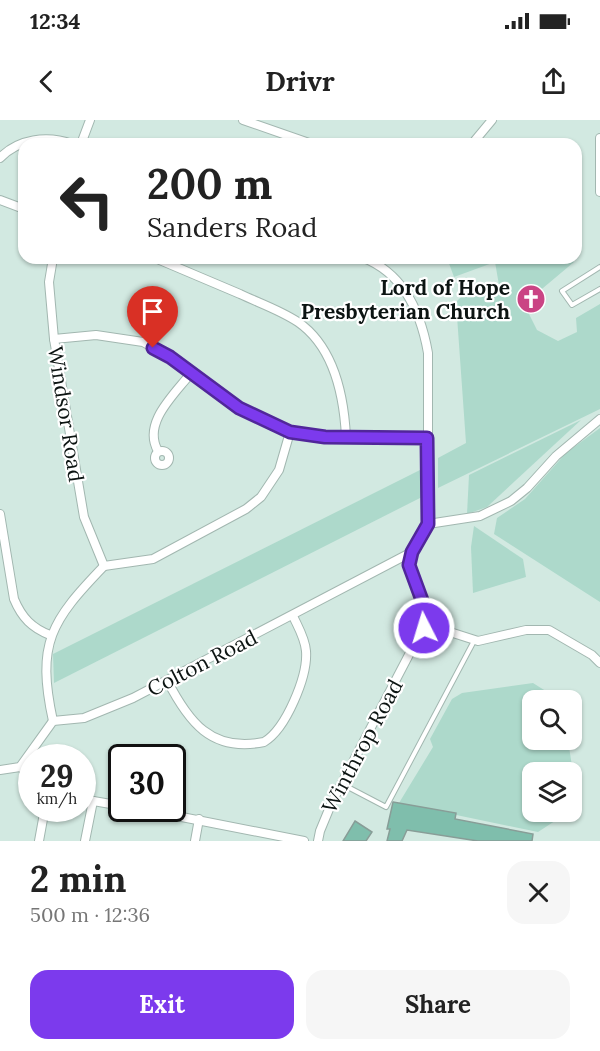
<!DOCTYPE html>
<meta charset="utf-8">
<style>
:root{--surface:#fff;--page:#f6f6f6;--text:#222;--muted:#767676;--accent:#7c3aed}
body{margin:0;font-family:Lora,serif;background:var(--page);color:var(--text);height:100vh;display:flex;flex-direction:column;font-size:22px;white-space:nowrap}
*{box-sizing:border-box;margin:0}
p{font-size:20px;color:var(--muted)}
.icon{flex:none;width:33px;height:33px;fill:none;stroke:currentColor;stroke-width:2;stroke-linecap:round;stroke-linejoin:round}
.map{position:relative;height:721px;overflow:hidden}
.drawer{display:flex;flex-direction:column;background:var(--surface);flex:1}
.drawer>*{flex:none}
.guide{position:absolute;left:18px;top:18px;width:564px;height:126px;border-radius:18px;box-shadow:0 2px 4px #0004;background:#fff;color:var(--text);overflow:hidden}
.buttons{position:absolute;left:522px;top:570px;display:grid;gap:12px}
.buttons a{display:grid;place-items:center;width:60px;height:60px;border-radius:12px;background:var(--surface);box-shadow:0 2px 4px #0004;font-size:30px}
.speed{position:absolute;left:18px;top:624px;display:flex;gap:12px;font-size:30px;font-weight:700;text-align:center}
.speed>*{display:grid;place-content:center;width:78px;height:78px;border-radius:50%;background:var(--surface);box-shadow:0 2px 4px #0004;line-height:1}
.speed small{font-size:15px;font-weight:400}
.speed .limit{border:3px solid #111;border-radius:9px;background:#fff;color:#111}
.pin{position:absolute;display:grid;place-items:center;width:51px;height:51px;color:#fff;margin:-62px -26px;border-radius:50% 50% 50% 0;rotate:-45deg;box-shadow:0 0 6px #0007}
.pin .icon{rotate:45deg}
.me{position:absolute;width:66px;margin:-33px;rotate:355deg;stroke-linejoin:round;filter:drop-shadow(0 0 4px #0008)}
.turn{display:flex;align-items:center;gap:21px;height:126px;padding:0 30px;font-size:27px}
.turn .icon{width:78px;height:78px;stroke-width:2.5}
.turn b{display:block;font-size:42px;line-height:51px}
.round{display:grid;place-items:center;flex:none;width:63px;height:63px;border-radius:18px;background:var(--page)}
.summary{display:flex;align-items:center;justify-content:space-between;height:102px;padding:0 30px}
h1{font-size:36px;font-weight:700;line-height:45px}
.cta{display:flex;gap:12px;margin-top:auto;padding:12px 30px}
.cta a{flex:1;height:69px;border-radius:18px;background:var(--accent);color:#fff;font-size:24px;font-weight:700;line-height:69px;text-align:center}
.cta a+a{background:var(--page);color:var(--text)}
.status{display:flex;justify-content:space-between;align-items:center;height:42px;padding:0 30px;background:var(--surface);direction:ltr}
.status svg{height:16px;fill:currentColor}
header{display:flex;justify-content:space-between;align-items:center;height:78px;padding:0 30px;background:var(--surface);font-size:27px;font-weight:700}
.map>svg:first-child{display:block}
</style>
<div class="status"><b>12:34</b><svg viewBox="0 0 49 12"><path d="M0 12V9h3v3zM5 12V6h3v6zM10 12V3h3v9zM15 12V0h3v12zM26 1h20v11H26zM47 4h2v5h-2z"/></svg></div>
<header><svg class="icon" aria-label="back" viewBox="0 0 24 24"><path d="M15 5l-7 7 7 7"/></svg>Drivr<svg class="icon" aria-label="share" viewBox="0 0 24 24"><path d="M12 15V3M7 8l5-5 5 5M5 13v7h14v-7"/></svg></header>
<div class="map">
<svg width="600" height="721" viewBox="0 0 600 721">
<rect width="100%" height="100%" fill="#d2e9e1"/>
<g fill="#add9cb">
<polygon points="447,138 569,138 574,142 524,184 537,210 558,221 577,212 576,198 600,184 600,289 438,368 438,338 466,323 456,182 466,172 489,178 500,171 495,142 454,157"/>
<polygon points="581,300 487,387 467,394 469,355"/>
<polygon points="600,308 600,482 494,414 497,398 525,379 566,333"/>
<polygon points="422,349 422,377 54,563 53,534"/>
<polygon points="474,406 523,439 526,457 473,473 471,427"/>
<polygon points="533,563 560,580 532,580 532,620 568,620 575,666 572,680 572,652 532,652 532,692 564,692 561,697 538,712 399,683 433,627 430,619 452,579 462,573"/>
</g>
<g fill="#7fbeac" stroke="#889d97" stroke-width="1.5">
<polygon points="393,682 456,693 455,699 533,714 532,721 478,721 407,710 402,721 387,721 390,709 387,709"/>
<polygon points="355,701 372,712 366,721 343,721"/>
</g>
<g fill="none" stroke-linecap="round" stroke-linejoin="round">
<g stroke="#a2b7b0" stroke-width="6">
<g id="lane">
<polyline points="600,147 562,171 572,185 600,169"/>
<polyline points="342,664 386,687 474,521"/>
</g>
</g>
<g stroke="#a2b7b0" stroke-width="10">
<g id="street">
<polyline points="243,0 312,24"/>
<polyline points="600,18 600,72"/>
<polyline points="81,24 90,0"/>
<polyline points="472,24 492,0"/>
<path d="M 0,38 C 18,19 47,15 72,24"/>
<polyline points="0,80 24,89"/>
<polyline points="53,138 49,162 54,219 84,397 104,446"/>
<path d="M 155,138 C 183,150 212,162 240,174 C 259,183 280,190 298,202 C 334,227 344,277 346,317"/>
<polyline points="54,219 96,215 143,222 170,237 239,288 290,312 325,317 427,318"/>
<circle cx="162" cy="338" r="7"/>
<path d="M 158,331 C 142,303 174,275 191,253"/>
<path d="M 0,394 L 14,479 C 22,498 32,508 50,515"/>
<polyline points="428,404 480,396 511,381 527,368 556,336 600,299"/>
<polyline points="104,446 153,439 246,389 261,377 279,350 290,312"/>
<polyline points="425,504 478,521 526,510 549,510 592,535 600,543"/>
<path d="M 167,560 C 188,601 211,633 264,622 C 286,609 308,556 306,531 C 305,518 298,507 293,496"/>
<path d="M 53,601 C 36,523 51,501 104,446"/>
<polyline points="20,647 32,655"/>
<polyline points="0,650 20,647 53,601 84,598 133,578 412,432"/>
<polyline points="82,679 122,686"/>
<polyline points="136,688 304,721"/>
<polyline points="39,721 45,688"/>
<polyline points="85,721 93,681"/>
<polyline points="195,721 199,699"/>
<path d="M 318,721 L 320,711 L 332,682 L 425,504 L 423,483 L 409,445 L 412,432 L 428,404 L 428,233 C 421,193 404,154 364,138"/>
</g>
</g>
<use href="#lane" stroke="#fff" stroke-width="4"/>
<use href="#street" stroke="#fff" stroke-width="8"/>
</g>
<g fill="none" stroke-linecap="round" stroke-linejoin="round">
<g stroke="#51269a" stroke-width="15">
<polyline id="route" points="153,228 170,237 239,288 290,312 325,317 427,318 428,404 412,432 409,445 423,483 424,508"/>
</g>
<use href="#route" stroke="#7c3aed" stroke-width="10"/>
</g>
<defs>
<g id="church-disc" transform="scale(1.5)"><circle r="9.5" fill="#ca4484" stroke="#fff"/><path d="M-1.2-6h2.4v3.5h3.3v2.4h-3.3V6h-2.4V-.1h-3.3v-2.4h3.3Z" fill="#fff"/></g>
</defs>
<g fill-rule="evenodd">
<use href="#church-disc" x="531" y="179"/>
</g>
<g text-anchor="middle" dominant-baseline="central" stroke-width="4.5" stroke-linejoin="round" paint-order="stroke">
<g font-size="21" font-weight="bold" fill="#0c1412" stroke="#fff" text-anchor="end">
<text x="510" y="167">Lord of Hope<tspan x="510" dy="24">Presbyterian Church</tspan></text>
</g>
<g font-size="21" fill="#0c1412" stroke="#fff">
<text transform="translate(66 294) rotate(81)">Windsor Road</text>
<text transform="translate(202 543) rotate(-27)">Colton Road</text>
<text transform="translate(362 626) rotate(-62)">Winthrop Road</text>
</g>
</g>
</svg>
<div class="buttons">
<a><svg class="icon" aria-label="search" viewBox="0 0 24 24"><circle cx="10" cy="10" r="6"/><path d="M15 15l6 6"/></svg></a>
<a><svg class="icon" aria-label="layers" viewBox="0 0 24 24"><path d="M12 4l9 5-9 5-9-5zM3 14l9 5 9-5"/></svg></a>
</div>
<div class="speed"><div>29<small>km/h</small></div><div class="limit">30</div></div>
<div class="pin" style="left:153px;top:228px;background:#d93025"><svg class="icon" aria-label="arrive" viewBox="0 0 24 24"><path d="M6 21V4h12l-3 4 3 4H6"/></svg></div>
<svg class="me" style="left:424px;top:508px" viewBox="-20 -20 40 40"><circle r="17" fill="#7c3aed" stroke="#fff" stroke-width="3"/><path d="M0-11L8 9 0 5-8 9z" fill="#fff"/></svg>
<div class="guide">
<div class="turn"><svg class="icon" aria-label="left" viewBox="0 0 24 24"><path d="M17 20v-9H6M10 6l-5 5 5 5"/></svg><div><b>200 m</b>Sanders Road</div></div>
</div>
</div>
<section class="drawer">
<div class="summary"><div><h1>2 min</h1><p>500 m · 12:36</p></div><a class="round"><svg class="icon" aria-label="close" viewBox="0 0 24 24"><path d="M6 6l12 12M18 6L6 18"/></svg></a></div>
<div class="cta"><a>Exit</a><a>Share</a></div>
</section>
